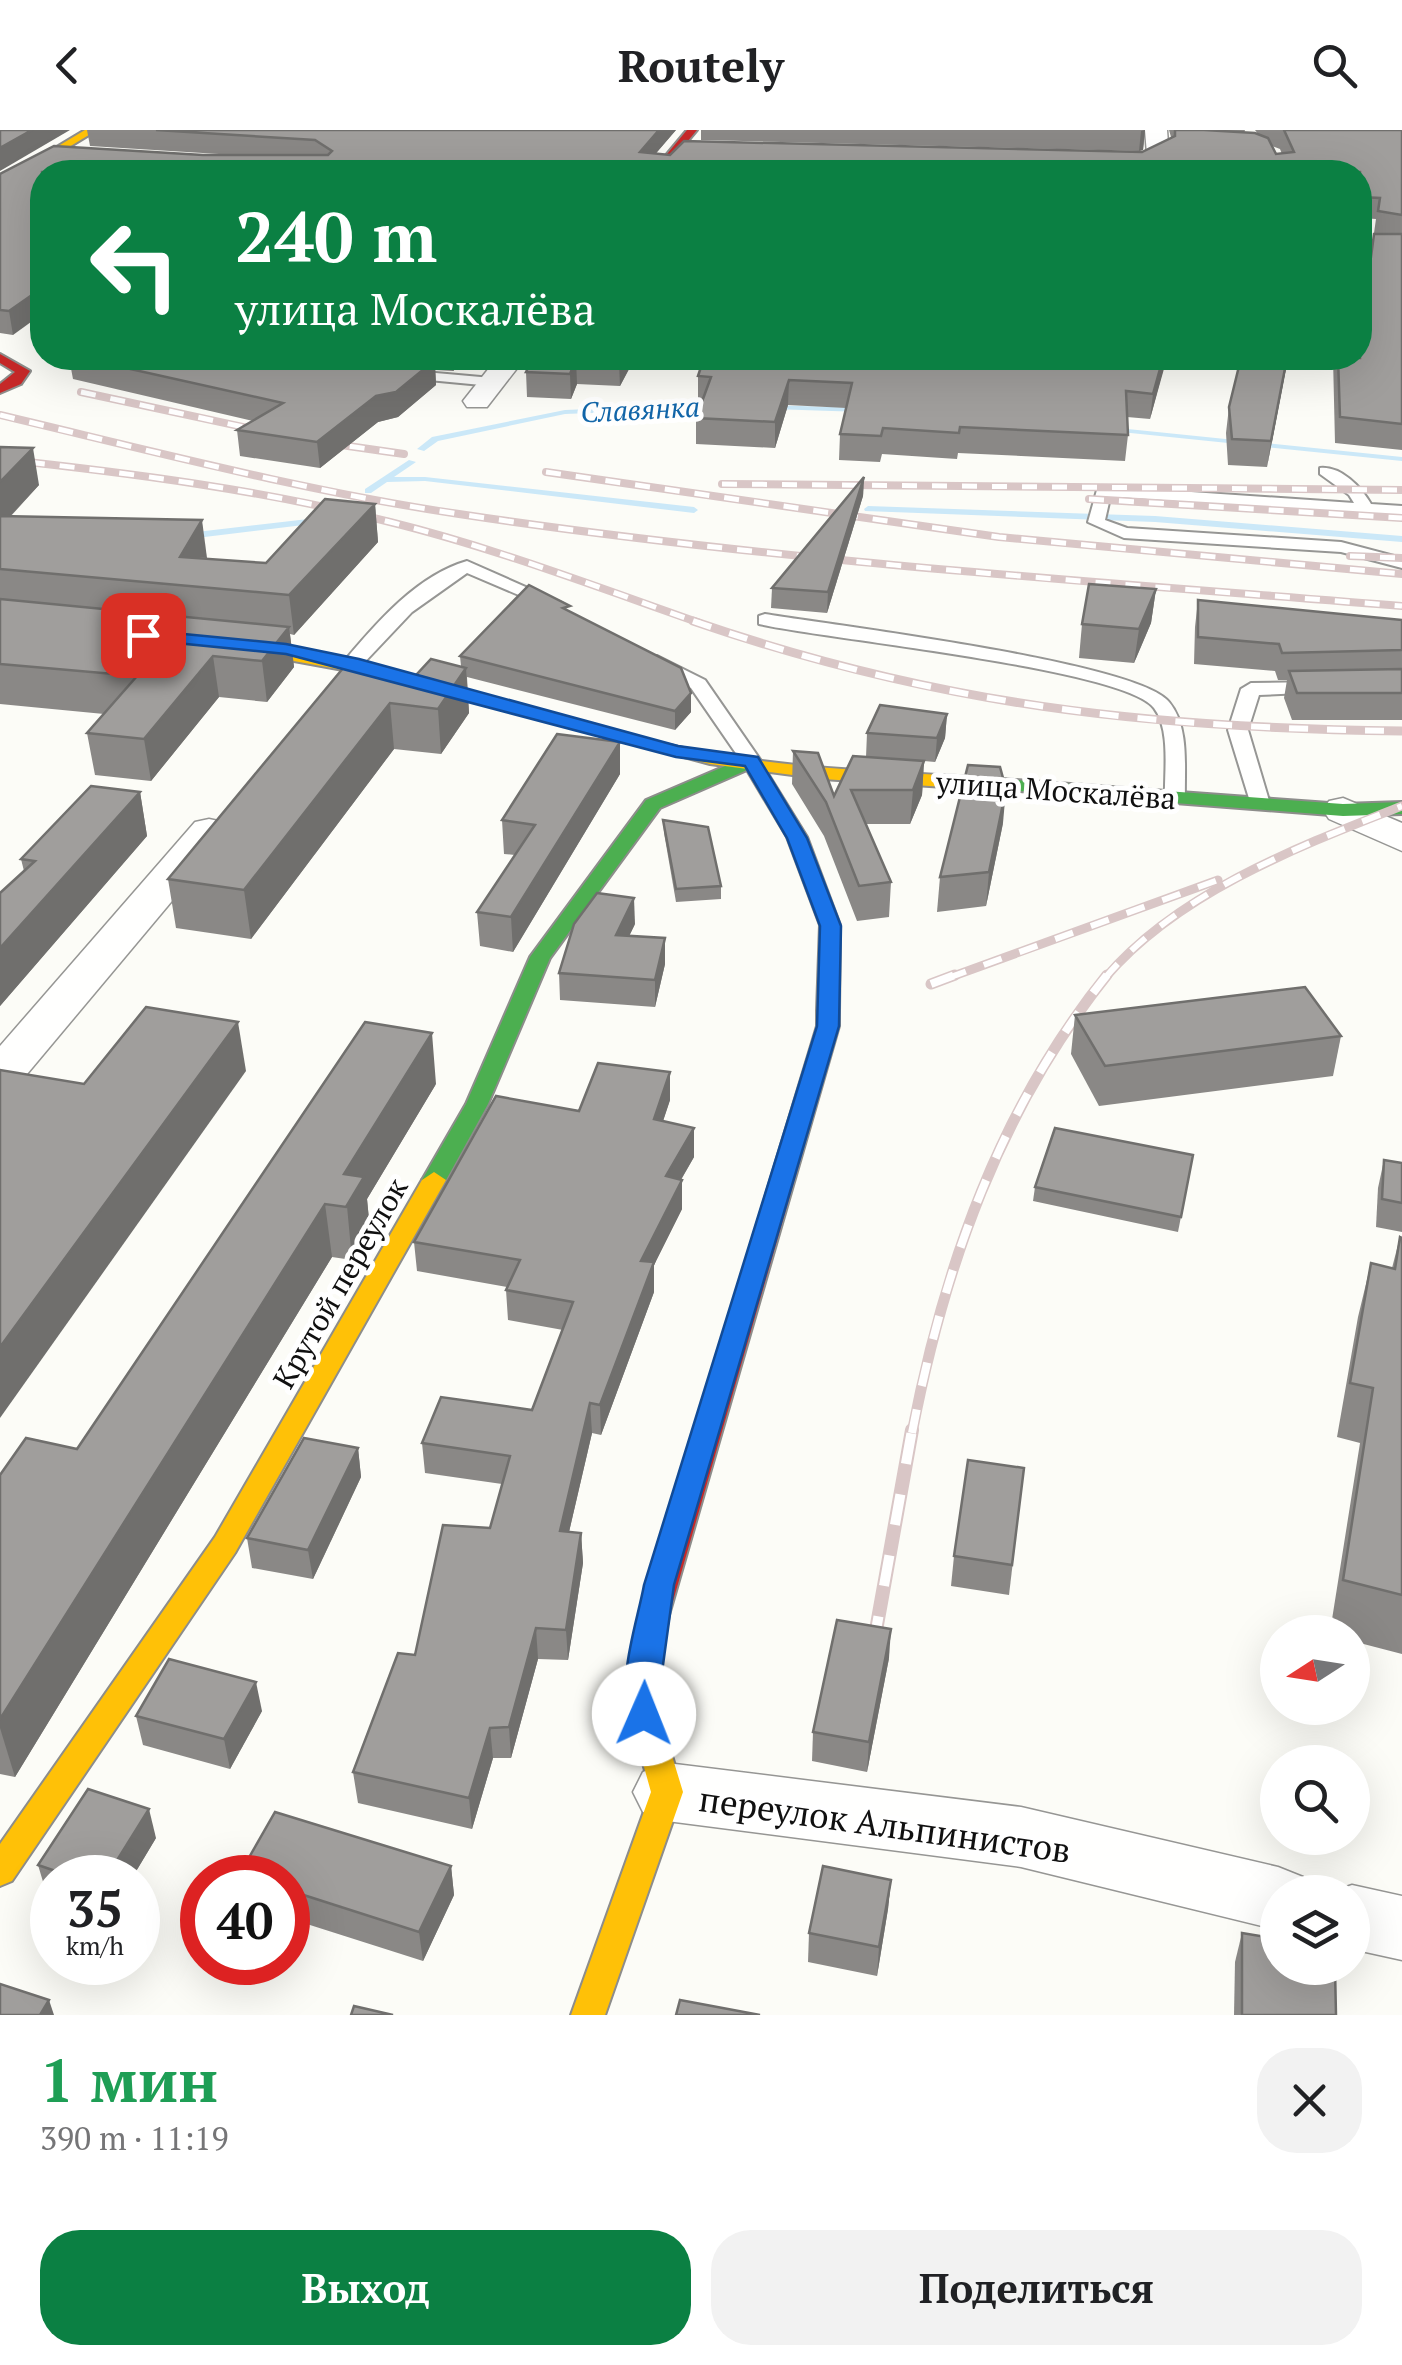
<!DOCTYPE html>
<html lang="ru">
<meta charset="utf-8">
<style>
:root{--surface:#fff;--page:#f2f2f2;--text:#202124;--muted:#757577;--accent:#0b8043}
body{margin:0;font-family:"PT Serif",serif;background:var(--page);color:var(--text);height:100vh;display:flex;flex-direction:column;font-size:38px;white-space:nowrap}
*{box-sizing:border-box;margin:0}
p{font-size:32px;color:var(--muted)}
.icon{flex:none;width:55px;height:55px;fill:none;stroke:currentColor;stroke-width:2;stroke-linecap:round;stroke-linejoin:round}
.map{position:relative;height:1885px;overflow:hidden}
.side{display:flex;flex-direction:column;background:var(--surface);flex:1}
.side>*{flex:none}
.top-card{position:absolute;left:30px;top:30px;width:1342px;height:210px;border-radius:40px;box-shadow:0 10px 40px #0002;background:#0b8043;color:#fff;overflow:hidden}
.needle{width:65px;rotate:258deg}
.buttons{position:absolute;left:1260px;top:1485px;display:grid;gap:20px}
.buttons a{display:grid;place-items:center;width:110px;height:110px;border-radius:50%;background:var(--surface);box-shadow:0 10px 40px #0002;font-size:50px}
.speed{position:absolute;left:30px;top:1725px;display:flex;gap:20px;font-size:50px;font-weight:700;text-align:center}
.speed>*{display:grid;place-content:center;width:130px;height:130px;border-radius:50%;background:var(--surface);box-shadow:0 10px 40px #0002;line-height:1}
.speed small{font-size:25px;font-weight:400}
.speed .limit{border:15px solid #d22;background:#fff;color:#111}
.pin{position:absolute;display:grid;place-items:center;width:85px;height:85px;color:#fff;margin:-42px;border-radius:20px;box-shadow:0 5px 15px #0006}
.me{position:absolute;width:110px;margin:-55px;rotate:1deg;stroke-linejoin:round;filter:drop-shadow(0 0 8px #0008)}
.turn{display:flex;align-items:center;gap:35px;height:210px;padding:0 40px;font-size:45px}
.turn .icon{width:130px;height:130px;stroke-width:2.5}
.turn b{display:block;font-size:70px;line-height:85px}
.round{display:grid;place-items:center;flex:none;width:105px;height:105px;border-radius:40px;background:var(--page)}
.overview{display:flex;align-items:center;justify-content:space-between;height:170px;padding:0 40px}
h1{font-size:60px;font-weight:800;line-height:75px;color:#1e9e55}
.button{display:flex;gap:20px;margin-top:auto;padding:20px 40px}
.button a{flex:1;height:115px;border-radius:40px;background:var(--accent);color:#fff;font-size:40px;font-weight:800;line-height:115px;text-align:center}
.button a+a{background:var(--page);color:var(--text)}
header{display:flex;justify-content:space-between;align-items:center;height:130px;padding:0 40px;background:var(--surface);font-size:45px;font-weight:800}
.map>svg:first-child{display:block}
</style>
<header><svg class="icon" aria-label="back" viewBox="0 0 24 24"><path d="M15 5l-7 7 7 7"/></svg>Routely<svg class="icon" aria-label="search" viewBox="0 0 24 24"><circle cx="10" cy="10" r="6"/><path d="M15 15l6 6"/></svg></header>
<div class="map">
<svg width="1402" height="1885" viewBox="0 0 1402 1885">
<rect width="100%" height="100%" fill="#fcfcf7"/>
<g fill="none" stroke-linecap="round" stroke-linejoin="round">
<g fill="#cbe8f8" fill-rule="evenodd">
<polygon points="717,274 721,276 720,278 565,284 438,311 424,321 417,319 432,307 565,280"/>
<polygon points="769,275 862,278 866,280 862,282 772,279 769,279"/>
<polygon points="1108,297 1402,327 1402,331 1111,301 1108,301"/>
<polygon points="409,330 416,332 394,347 425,347 694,377 698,380 694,383 425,351 387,352 371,363 365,363 365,359"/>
<polygon points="868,376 1155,386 1402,406 1402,412 1155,392 865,381 864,379"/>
<polygon points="317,388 320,389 320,393 188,409 184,406 188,403"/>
</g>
<g stroke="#969694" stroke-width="4">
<g id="lane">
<polygon points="402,240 492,248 499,252 492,256 397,247 397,241"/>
<path d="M 1320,338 C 1341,336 1361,357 1371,374 L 1402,376 L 1402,386 L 1118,367 L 1110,368 L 1105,390 L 1127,398 L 1341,412 L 1402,428 L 1402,438 L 1341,422 L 1124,408 L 1088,392 L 1097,360 L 1118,357 L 1354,373 L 1349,365 L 1320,344 Z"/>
<path d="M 467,431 L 562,473 L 547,477 L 467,443 L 412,482 L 360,537 L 346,537 L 346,529 C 378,491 418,445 467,431 Z"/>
<path d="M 765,484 C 830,495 1138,532 1169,572 C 1190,597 1184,639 1185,669 L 1175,675 L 1165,669 C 1164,643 1171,600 1154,578 C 1124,538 823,509 759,494 L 759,486 Z"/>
<polygon points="657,526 705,550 761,631 758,635 744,635 691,558 650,536 650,528"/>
<polygon points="1317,552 1324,554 1324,562 1259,565 1248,600 1270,674 1266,678 1252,678 1228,600 1241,559 1251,553"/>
</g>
</g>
<g stroke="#969694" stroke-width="3">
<g id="street">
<polygon points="1145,0 1167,0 1169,27 1162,36 1101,36 1101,26 1147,24"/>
<polygon points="497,228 525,228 487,277 467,277 463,271"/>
<polygon points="1343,668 1402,693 1402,721 1329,689 1323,680 1329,671"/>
<polygon points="209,689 223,692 229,701 223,710 17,956 0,960 0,916 195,692"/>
<polygon points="667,1633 1021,1677 1278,1737 1303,1747 1310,1762 1278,1762 1278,1800 1021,1737 667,1691 643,1682 633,1662 643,1642"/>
<polygon points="1352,1755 1402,1766 1402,1830 1352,1819 1352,1762 1332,1762"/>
</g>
</g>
<g stroke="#8d8d8b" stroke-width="4">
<g id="fast">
<polygon points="1360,111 1402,113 1402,119 1360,117"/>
<polygon points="751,625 760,631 807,707 840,795 839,881 836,886 828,888 817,881 820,795 787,707 747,640 660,678 550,828 488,974 446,1050 434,1058 426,1055 422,1050 466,974 530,827 646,670"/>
<polygon points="975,647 1343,674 1402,672 1402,684 1343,686 968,657 968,649"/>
</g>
</g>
<g stroke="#8d8d8b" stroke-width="4">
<g id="slow">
<polygon points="85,0 97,0 0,59 0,51"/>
<path d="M 217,507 C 374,528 520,581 674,616 C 772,638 874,641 975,647 L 984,653 L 975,659 L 823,649 L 710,634 L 387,548 L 211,516 L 211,508 Z"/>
<polygon points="434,1042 446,1050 235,1423 12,1751 0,1756 0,1714 215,1407 422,1050"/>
<polygon points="654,1473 664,1477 669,1485 659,1539 659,1583 683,1662 605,1885 571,1885 651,1662 629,1583 629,1539 644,1477"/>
</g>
</g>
<g stroke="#8d8d8b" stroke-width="4">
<g id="jam">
<polygon points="687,0 697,0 662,42 652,42"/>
<polygon points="0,224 30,241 21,254 0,263 0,254 15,242 0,233"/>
<polygon points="828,874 839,881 839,896 669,1485 664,1493 654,1497 644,1493 639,1485 817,896 817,881"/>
</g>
</g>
<use href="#lane" fill="#fffffe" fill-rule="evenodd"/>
<use href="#street" fill="#fffffe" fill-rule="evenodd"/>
<use href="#fast" fill="#4caf50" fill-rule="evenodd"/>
<use href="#slow" fill="#ffc107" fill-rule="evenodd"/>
<use href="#jam" fill="#c62828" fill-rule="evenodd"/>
<g stroke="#d9c6c6" stroke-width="8">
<g id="rail-far3">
<polyline points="81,262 271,303"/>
<path d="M 0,285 C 152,321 304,361 459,384 C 772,431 1087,451 1402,476"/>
<polyline points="320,312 404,324"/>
<path d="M 0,329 C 131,343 262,360 390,392 C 495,418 597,457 700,493"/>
<polyline points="546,342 999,407 1402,444"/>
<polyline points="722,354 1402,360"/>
<polyline points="1089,369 1402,388"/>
<polyline points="1350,426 1402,428"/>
</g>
</g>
<g stroke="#d9c6c6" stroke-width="9">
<g id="rail-far2">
<path d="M 693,491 C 937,575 1145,598 1402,601"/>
<polyline points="948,848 1218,750"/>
<path d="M 1105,848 C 1178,762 1300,716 1402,676"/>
</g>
</g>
<g stroke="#d9c6c6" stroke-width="11">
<g id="rail-far1">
<polyline points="931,854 955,845"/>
<path d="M 912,1303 C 944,1137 1000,978 1107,845"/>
</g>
</g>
<g stroke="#d9c6c6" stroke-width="14">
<polyline id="rail" points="873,1517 912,1300"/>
</g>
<use href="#rail-far3" stroke="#fff" stroke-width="5" stroke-dasharray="15" stroke-linecap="butt"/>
<use href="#rail-far2" stroke="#fff" stroke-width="6" stroke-dasharray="19" stroke-linecap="butt"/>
<use href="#rail-far1" stroke="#fff" stroke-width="8" stroke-dasharray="24" stroke-linecap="butt"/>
<use href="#rail" stroke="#fff" stroke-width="10" stroke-dasharray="31" stroke-linecap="butt"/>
</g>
<g fill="#8a8886" fill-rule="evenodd">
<path d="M 87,0 L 676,0 L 656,23 L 670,25 L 1142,22 L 1173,7 L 1171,7 L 1169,0 L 1245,0 L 1244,3 L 1258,4 L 1255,0 L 1402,0 L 1402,320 L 1335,313 L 1333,228 L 1360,228 L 1370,127 L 1381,104 L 1374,103 L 1376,89 L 1360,88 L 1360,42 L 42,42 L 13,205 L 0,203 L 0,44 L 203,25 L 235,25 L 90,16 ZM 1272,16 L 1280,19 L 1282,24 L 1276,24 Z"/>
<polygon points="701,0 1145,0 1143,20 1139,21 701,10"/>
<polygon points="69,228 468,228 453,241 435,240 436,255 398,287 378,292 320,338 240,326 237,300 253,291 73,249"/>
<polygon points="533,228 651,228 643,240 629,239 620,256 577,254 571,269 527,267 526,242"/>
<polygon points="704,228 1288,228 1267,337 1228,335 1226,303 1229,277 1238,239 1228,238 1228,233 1166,229 1150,289 1127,287 1128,305 1125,331 958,323 957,329 882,324 880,332 839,330 840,304 846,278 788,275 775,318 696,314 696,288 702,271 698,271 698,246"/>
<polygon points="0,317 39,355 11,386 207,429 266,433 375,374 378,412 294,505 290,504 294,537 267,572 219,567 151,651 95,645 87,603 104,584 0,574"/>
<polygon points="864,347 863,366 827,483 771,478 772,458"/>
<polygon points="1156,459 1151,493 1134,533 1079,528 1082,494"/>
<polygon points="1198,470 1402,490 1402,590 1292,590 1284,568 1287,550 1278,550 1275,541 1194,534 1195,497"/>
<polygon points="570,482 691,582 675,600 467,547 469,583 441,624 394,619 251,809 176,798 168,749 416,545 461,536 460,526"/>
<polygon points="947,584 945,608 935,632 924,631 922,665 910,694 866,694 891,752 889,787 857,791 824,706 792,654 793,621 834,666 866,627 867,603"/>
<polygon points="620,612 620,644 513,822 480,816 477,782 515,725 504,724 502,690"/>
<polygon points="140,662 147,706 0,876 0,763 24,741 21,729"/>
<polygon points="663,690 721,756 721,769 676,772 664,703"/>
<polygon points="1003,693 986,776 937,782 940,747"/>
<polygon points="635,794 629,806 665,808 665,834 655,877 560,870 559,843"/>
<polygon points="1075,885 1341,906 1333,946 1099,976 1071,924"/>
<polygon points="670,942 670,970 663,991 694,1027 681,1050 682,1079 654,1135 654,1162 601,1305 592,1303 569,1402 581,1403 583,1433 568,1530 538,1529 511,1628 493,1628 472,1699 358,1673 353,1642 415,1525 490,1398 502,1354 425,1343 422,1313 532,1280 563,1200 508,1190 506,1160 507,1157 417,1141 414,1112 579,981"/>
<polygon points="436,954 367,1069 370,1100 352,1130 332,1127 15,1647 0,1644 0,1345 77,1319"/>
<polygon points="1193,1025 1178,1102 1033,1071 1035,1057"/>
<polygon points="1384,1030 1402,1033 1402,1102 1376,1097 1378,1058"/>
<polygon points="1400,1107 1402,1108 1402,1524 1352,1511 1352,1502 1330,1502 1360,1313 1337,1307 1358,1187 1371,1133 1392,1138"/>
<polygon points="358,1318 361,1347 313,1449 252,1438 247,1408"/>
<polygon points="1024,1338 1009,1465 951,1456 954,1426"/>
<polygon points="889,1528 867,1642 812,1631 813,1602"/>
<polygon points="262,1581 230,1639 143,1615 136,1586"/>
<polygon points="156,1708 132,1748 52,1748 52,1766 47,1765 38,1735"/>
<polygon points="451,1736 454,1765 423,1831 288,1788 288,1748 240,1748 239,1745"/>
<polygon points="891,1750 888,1779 877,1846 808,1832 809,1803"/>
<polygon points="1242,1803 1336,1885 1234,1885 1235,1832"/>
</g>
<g fill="#706f6d">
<polygon points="32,0 70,0 0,41 0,18"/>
<polygon points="659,0 676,0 640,42 640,22"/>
<polygon points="1145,0 1143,20 1139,21 1141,1"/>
<polygon points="42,158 42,184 13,205 9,181"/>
<polygon points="452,228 468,228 453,241"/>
<polygon points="621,228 629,228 629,239 620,256 619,232"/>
<polygon points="642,228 651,228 643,240"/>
<polygon points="1163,228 1167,228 1150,289 1153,264"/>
<polygon points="1287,228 1288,228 1267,337 1271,311"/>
<polygon points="576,229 577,254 571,269 570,244"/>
<polygon points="435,230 436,255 398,287 378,292 320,338 317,312 376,266"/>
<polygon points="789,250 788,275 775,318 775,292"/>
<polygon points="33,318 39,355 0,397 0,352"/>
<polygon points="864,347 863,366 827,483 828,462"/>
<polygon points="375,374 378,412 294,505 289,465"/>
<polygon points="202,390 207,428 180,427"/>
<polygon points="1156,459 1151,493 1134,533 1139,499"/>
<polygon points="289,497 294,537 267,572 262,531"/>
<polygon points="213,526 219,567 151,651 144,609"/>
<polygon points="466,538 469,583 441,624 438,579"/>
<polygon points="691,563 691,582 675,600 675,581"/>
<polygon points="390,573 394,619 251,809 244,760"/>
<polygon points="947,584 945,608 935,632 937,608"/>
<polygon points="620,612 620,644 513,822 511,787"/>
<polygon points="924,631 922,665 910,694 913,660"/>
<polygon points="1006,659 1003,693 986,776 989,742"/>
<polygon points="140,662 147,706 0,876 0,818"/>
<polygon points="634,768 635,794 617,831 616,805"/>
<polygon points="665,808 665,834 655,877 655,850"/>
<polygon points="238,892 246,941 0,1288 0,1217"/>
<polygon points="432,903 436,954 367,1069 370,1100 352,1130 344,1044"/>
<polygon points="670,942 670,970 654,1018 654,989"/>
<polygon points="694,998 694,1027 666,1075 666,1046"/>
<polygon points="682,1050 682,1079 654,1135 654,1162 601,1305 600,1275 641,1131"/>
<polygon points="325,1074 332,1127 15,1647 0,1598 0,1589"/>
<polygon points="590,1273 592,1303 562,1432 560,1401"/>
<polygon points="358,1318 361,1347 313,1449 308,1420"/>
<polygon points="581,1403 583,1433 568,1530 566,1500"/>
<polygon points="536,1498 538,1529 511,1628 509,1597"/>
<polygon points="891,1499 889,1528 867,1642 869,1612"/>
<polygon points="256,1552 262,1581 230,1639 224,1609"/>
<polygon points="490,1598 493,1628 472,1699 469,1668"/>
<polygon points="149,1679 156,1708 132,1748 106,1748"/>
<polygon points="451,1736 454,1765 423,1831 419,1802"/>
<polygon points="891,1750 888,1779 877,1846 879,1817"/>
<polygon points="49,1870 54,1885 40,1885"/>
</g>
<g fill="#a09e9c" stroke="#706f6d" stroke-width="2.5">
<polygon points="0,0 32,0 0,18"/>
<polygon points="156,0 659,0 640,22 670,25 684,11 1142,22 1175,6 1175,0 1204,0 1255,3 1268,8 1276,24 1294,22 1284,0 1402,0 1402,85 1378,81 1380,68 1360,67 1360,42 1299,42 1299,39 1227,37 1228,42 796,42 798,39 729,38 725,42 42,42 42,158 9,181 0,180 0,44 54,16 203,25 328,25 332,21 315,10"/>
<polygon points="1374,104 1402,104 1402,294 1340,287 1338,228 1360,228 1360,126 1371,127"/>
<polygon points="81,228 408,228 435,230 396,262 376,266 317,312 237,300 283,273"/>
<polygon points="533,228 621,228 619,232 576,229 570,244 526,242"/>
<polygon points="704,228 1163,228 1153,264 1126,261 1128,305 960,297 959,303 883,298 881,306 840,304 852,253 789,250 775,292 696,288 711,247 698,246"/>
<polygon points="1241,228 1287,228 1271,311 1232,309 1229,277"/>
<polygon points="0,317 33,318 0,352"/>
<polygon points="864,347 828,462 772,458"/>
<polygon points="325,369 375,374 289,465 0,439 0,386 202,390 180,427 266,433"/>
<polygon points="1089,454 1156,459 1139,499 1082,494"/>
<polygon points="529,455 570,476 563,478 681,538 691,563 675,581 460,526"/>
<polygon points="0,469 289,497 262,531 213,526 144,609 87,603 137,546 0,534"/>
<polygon points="1198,470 1402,490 1402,520 1282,523 1279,514 1198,507"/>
<polygon points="431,529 466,538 438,579 390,573 244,760 168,749 344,537 416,545"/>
<polygon points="1402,539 1402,563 1297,563 1289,541"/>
<polygon points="880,575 947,584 937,608 867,603"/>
<polygon points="557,604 620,612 511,787 477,782 535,695 502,690"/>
<polygon points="793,621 818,623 834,666 853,626 924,631 913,660 851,660 891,752 859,756 826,672"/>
<polygon points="968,635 1000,637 1006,659 989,742 940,747"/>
<polygon points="91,656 140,662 0,818 0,763 35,731 21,729"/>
<polygon points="663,690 708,697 721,756 676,759"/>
<polygon points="597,763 634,768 616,805 665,808 655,850 559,843 574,794"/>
<polygon points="1305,857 1341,906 1105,936 1075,885"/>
<polygon points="146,877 238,892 0,1217 0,940 84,954"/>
<polygon points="365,892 432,903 344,1044 364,1047 346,1077 325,1074 0,1589 0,1345 26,1308 77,1319"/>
<polygon points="598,933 670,942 654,989 694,998 666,1046 682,1050 641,1131 654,1132 600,1275 590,1273 560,1401 581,1403 566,1500 536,1498 509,1597 490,1598 469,1668 353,1642 398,1523 415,1525 443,1395 490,1398 510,1326 422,1313 441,1267 532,1280 573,1172 506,1160 520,1130 414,1112 496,966 579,981"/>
<polygon points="1055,998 1193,1025 1181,1087 1035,1057"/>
<polygon points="1384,1030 1402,1033 1402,1073 1382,1069"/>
<polygon points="1400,1107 1402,1108 1402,1465 1343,1450 1373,1258 1350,1253 1371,1133 1395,1139"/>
<polygon points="304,1308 358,1318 308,1420 247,1408"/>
<polygon points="968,1330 1024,1338 1012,1435 954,1426"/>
<polygon points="837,1490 891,1499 869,1612 813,1602"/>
<polygon points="169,1529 256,1552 224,1609 136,1586"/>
<polygon points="88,1659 149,1679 106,1748 76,1748 38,1735"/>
<polygon points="275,1682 451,1736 419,1802 288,1760 288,1748 247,1748 239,1745"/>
<polygon points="823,1736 891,1750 879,1817 809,1803"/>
<polygon points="1242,1803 1278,1809 1278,1838 1335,1838 1336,1885 1242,1885"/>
<polygon points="0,1854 49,1870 40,1885 0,1885"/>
<polygon points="680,1870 760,1885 676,1885"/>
<polygon points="354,1876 393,1885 351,1885"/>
</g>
<path fill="#1a73e8" stroke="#114b97" stroke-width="2.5" d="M 143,500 L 286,514 L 359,529 L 678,616 L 758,627 L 807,708 L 841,796 L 839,896 L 674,1455 L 655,1593 L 644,1596 L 633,1593 C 614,1556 637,1494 644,1455 L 817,896 L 820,796 L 787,708 L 745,636 L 676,627 L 286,524 L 137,509 L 137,502 Z"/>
<g text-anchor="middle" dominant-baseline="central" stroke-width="10" stroke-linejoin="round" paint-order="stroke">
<g font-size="28" font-style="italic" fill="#1266a9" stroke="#fff">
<text transform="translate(640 279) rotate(-3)">Славянка</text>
</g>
<g font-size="30" fill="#101010" stroke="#fff">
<text transform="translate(1056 660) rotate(4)">улица Москалёва</text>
<text transform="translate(340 1153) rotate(-60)">Крутой переулок</text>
</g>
<g font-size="35" fill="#101010" stroke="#fff">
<text transform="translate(885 1694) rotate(8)">переулок Альпинистов</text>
</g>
</g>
</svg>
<div class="buttons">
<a><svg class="needle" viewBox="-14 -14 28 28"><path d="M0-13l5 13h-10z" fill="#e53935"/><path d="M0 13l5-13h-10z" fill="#757577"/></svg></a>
<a><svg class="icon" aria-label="search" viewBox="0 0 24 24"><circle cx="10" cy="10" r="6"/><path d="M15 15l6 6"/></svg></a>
<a><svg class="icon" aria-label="layers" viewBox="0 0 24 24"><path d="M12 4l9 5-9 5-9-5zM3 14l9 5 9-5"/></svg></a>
</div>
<div class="speed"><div>35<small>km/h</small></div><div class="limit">40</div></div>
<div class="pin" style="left:143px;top:505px;background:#d93025"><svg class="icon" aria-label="arrive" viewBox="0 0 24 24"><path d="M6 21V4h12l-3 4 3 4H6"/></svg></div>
<svg class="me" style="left:644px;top:1584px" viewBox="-20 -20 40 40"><circle r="19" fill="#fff"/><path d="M0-13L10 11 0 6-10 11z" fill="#1a73e8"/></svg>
<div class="top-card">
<div class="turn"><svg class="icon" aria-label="left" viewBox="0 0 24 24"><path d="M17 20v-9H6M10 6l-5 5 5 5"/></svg><div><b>240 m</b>улица Москалёва</div></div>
</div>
</div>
<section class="side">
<div class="overview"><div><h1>1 мин</h1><p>390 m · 11:19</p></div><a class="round"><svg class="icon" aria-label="close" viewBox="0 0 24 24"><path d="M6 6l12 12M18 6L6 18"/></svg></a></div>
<div class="button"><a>Выход</a><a>Поделиться</a></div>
</section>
